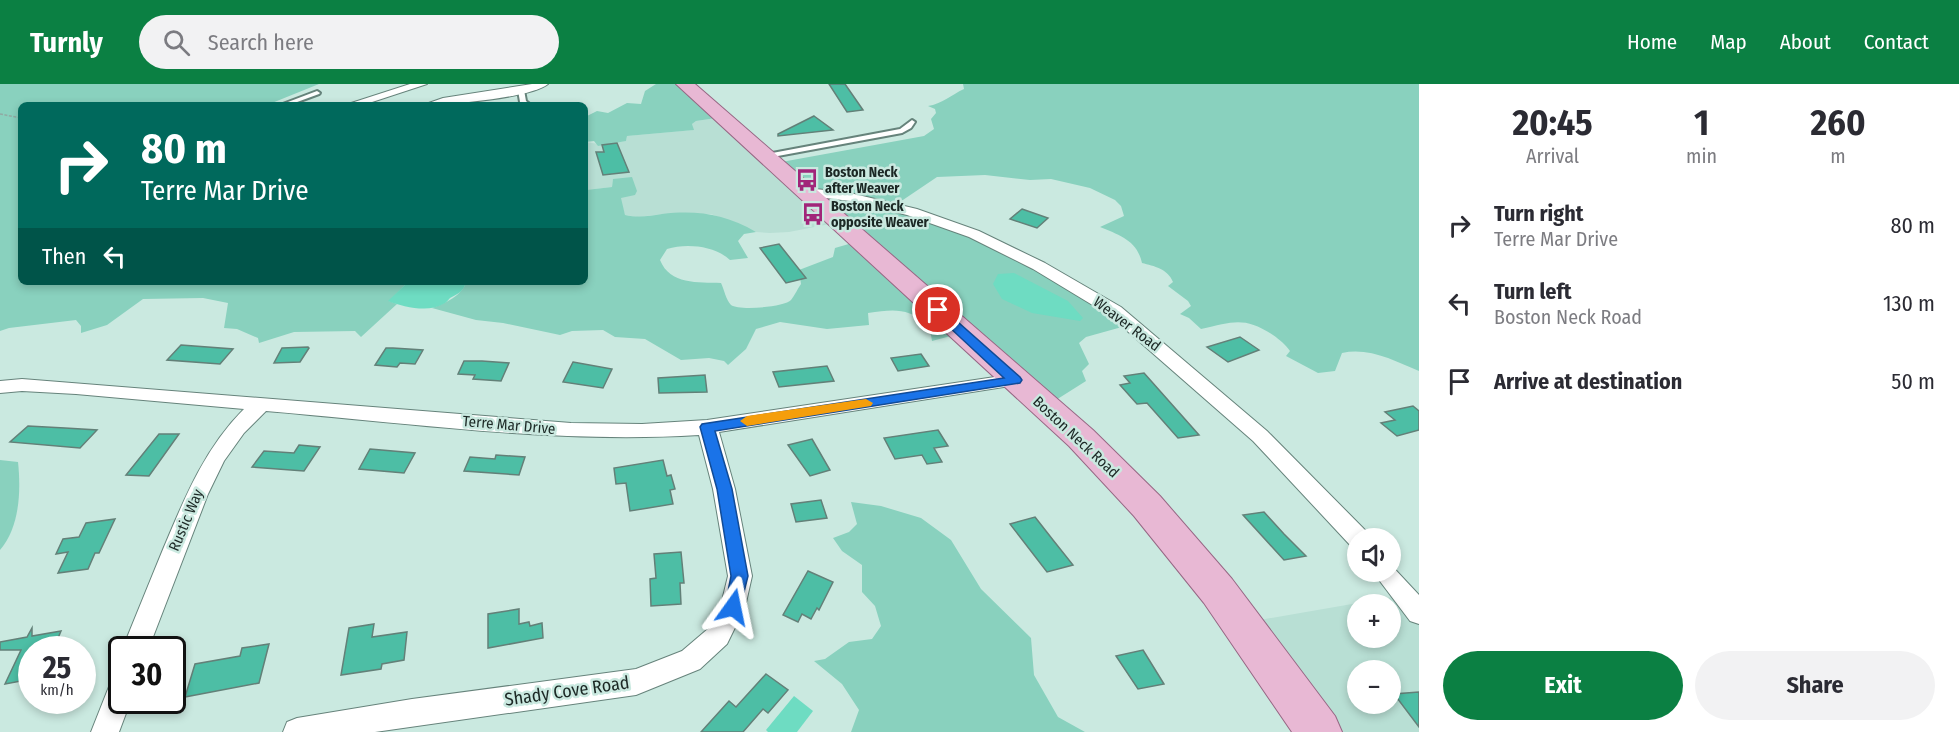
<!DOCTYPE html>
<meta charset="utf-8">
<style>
:root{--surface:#fff;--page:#f2f2f3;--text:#2b2b33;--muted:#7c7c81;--accent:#0b8043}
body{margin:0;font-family:"Fira Sans Condensed",sans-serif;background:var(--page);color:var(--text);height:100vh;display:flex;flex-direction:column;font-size:22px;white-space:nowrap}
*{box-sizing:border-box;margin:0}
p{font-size:20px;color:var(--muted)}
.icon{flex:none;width:33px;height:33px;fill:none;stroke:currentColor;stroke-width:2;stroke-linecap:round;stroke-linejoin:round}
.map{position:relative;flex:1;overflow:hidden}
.side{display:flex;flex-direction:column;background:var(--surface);width:540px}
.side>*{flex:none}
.guide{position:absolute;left:18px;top:18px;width:570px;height:183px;border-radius:9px;box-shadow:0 3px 9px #0003;background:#00695c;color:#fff;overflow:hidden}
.fabs{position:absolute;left:1347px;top:444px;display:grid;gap:12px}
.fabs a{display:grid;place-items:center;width:54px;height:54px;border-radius:50%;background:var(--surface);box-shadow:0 3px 9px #0003;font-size:30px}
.speed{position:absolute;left:18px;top:552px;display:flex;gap:12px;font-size:30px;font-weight:700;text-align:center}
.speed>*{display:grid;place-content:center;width:78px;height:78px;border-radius:50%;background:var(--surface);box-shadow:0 3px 9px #0003;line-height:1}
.speed small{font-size:15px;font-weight:400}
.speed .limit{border:3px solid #111;border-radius:9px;background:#fff;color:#111}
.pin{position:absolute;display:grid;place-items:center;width:51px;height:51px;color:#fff;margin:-26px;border:3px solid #fff;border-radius:50%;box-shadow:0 2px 6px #0007}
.me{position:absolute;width:66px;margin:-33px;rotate:12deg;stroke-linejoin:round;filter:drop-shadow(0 0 4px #0008)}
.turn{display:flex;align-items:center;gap:21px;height:126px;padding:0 24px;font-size:27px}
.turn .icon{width:78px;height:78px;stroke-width:2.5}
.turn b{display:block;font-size:42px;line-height:51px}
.then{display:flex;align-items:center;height:57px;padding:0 24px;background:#0003;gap:12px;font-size:22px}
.eta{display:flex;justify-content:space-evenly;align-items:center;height:102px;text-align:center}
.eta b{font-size:36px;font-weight:700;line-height:42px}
.primary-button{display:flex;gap:12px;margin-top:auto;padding:12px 24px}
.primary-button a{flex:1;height:69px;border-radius:36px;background:var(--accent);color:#fff;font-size:24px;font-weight:700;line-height:69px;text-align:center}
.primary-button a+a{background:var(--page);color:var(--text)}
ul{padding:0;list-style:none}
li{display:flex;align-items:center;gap:18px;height:78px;padding:0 24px}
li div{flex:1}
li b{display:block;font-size:22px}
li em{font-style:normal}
header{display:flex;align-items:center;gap:36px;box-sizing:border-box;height:84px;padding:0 30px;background:var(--accent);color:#fff}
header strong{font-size:28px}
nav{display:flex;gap:33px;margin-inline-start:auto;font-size:21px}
.search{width:420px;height:54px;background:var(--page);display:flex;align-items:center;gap:15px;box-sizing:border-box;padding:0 21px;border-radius:33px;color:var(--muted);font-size:22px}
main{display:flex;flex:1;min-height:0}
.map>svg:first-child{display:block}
</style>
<header>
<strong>Turnly</strong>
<div class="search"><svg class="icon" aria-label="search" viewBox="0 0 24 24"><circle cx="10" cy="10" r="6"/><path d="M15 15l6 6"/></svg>Search here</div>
<nav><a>Home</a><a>Map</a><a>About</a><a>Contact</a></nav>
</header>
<main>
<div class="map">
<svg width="1419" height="648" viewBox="0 0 1419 648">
<rect width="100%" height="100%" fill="#cae9e0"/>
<g fill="#b8dfd4" fill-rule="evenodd">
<polygon points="723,33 840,138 789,148 770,149 756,148 711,130 665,130 637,133 625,131 613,96 612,103 586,106 585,58 599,60 626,57 627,52 693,46 692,40 696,37"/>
<path d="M 1404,511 L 1419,527 L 1419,648 L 1319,648 L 1248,538 ZM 1358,520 L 1390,520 L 1390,554 L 1358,554 ZM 1358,586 L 1390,586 L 1390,620 L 1358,620 Z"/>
</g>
<g fill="#89d1be">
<polygon points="0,0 319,0 267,21 21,21 21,198 408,198 389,217 397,220 361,253 355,247 294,248 259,259 258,254 237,245 224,244 228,219 203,214 143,215 107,241 81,249 81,242 76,236 9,244 0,247"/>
<polygon points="656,0 686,0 723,33 696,37 692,40 694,46 627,52 626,57 598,62 594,57 585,58 585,33 597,27 608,29 627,19 641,20 645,7"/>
<path d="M 963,0 L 1419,0 L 1419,287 C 1395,277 1369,263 1342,269 L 1335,287 L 1318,289 L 1286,272 L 1290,267 C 1285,260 1280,256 1273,251 C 1244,232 1233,238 1201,245 L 1189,234 L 1180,230 L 1191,222 L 1188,217 L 1168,202 L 1173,198 C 1168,185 1154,182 1142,179 C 1137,156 1119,151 1100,143 L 1124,132 L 1121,122 L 1115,116 L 1090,104 L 1051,95 L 1030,96 L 985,91 L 937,93 L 894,122 L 976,151 L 1129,241 L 1086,253 L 1079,259 L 1089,280 L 1082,287 L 1086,297 L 1048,321 L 962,249 L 932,257 L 929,240 C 906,224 895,225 868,229 L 869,241 L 827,245 L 780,238 L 756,245 L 746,265 L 728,281 L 724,277 L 709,274 L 681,276 L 645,255 L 615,253 L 603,246 L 572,247 L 560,251 L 503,239 L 476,236 L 432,224 C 444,220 463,211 466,198 L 585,198 L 585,104 L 586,106 L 612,103 L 613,95 L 632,93 L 637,107 L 635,111 L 621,114 L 625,131 C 639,134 649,132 662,130 C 697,126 725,130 756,148 L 744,150 L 738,157 L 748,174 L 730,176 C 715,162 687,159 667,165 L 660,176 C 670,201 698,198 721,199 C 724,205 726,216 731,221 C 739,227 785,223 791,216 C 795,211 798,204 801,200 L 799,186 L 833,173 L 835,164 L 859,157 L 776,79 L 924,52 L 934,45 L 931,35 L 936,29 L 935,25 L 928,22 C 942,20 951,11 964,5 Z"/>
<path d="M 0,376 L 18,378 C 21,406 20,443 0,466 Z"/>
<polygon points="851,418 881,422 921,434 951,456 981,505 1031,554 1034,591 1058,633 1085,648 851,648 859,626 842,600 814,577 825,575 849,558 872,555 881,542 875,522 862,508 862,481 842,467 833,454 849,448 857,440"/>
</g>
<g fill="#6edcc2">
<polygon points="1014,189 1068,217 1083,234 1080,237 1032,229 1002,215 993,200 998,190"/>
<path d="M 408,198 L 466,198 C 464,207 458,210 450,214 C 448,216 446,219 443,220 C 429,229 403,223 388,217 Z"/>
<polygon points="794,612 813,627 797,648 768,648 766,646"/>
</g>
<g fill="#4dbea5" stroke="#638078" stroke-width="1.5">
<polygon points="829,0 845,0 863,26 847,28"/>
<polygon points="814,32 833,46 778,52 778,50"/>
<polygon points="617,59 629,88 603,91 596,68 604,68 602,61"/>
<polygon points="1022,125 1048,134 1037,144 1010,135"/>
<polygon points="779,160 806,194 786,199 760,164"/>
<polygon points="1240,253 1259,266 1228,278 1207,263"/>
<polygon points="181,261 233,265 220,280 167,276"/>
<polygon points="282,264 308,263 309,264 300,278 274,279"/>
<polygon points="386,264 393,264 423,266 415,280 400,279 397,283 375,281"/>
<polygon points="921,270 929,282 898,287 891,274"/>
<polygon points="464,277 482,277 509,279 501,297 473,295 475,291 458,290"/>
<polygon points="573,278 612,285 603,304 563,298"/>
<polygon points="827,282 834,297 779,303 773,288"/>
<polygon points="1144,289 1199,351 1178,354 1147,319 1137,320 1120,301 1130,299 1124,292"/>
<polygon points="705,291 707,308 659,309 658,294"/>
<polygon points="1413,322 1419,327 1419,346 1397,352 1381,339 1395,336 1385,328"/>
<polygon points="28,342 65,344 97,346 80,364 10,358"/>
<polygon points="938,346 948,362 934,364 942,378 927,380 922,371 895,375 884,354"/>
<polygon points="159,350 179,350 149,392 126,391"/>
<polygon points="812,355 830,386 810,392 788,361"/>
<polygon points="299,361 320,363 304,387 252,383 264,367 294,369"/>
<polygon points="370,365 415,369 404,389 359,385"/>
<polygon points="496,371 525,373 519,391 464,387 470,373 495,375"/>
<polygon points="663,376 667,392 671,391 675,405 670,406 673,420 630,427 626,399 616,400 614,384"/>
<polygon points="821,416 827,434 796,438 791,420"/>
<polygon points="1264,428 1284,450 1306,472 1284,476 1243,431"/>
<polygon points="1035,433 1053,456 1073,481 1047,488 1010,440"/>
<polygon points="115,435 99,469 95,469 88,485 58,489 68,468 56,470 63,455 79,453 86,439"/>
<polygon points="681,468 684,499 680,499 681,520 651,522 650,495 656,494 654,470"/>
<polygon points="808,487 833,498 819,526 817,524 811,535 802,530 798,538 783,531"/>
<polygon points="519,525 519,540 529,538 530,542 542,539 543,554 488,564 488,530"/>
<polygon points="374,540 372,553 407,548 404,576 382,580 381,585 341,591 349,544"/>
<polygon points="32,544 32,552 61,547 53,566 32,566 32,595 5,600 21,566 0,566 0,558 27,553"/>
<polygon points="269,560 259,599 185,613 195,580 240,572 242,564"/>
<polygon points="1143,566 1164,600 1138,605 1116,572"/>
<polygon points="766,590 788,606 768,629 763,625 743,648 701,648 729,617 736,623"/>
<polygon points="1419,608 1419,643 1394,610"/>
</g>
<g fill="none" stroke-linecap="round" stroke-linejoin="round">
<g stroke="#66837b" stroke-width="4">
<g id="service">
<polygon points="521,4 524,6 526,17 531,21 524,21 520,18 518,6"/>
<polygon points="317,7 320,9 319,10 289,21 280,21"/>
<polygon points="912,36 915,38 911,44 902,49 767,74 764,72 767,70 900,45"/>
</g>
</g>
<g stroke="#66837b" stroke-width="2">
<g id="minor">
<polygon points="410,0 427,0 363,21 345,21"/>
<path d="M 532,0 L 548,0 C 531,14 448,21 423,21 L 443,14 Z"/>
<polygon points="807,104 850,109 917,125 979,147 1045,179 1121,223 1267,347 1366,447 1369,454 1358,454 1358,463 1350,461 1253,357 1109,231 1033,185 969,153 907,131 850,117 802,111 800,108"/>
<path d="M 1015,290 L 1022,292 L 1024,296 L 1022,300 L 719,348 L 735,405 L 752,492 L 745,523 L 727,560 L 700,585 L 636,611 L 375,648 L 283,648 L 287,638 L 297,634 L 412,615 L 636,585 L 682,567 L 709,544 L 721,521 L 728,492 L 713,405 L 699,351 C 555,360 410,339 266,327 L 244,349 L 224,377 L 208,410 L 148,566 L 122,566 C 136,531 150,497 164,463 C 185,413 205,364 244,325 L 76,310 L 22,307 L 0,309 L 0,297 L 22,295 L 571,339 L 642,340 L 707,336 Z"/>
<polygon points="1390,480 1419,511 1419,540 1410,537 1373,488 1390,488"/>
<polygon points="122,591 122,616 131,616 119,648 91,648 112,595"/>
</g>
</g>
<g stroke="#966784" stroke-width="2">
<polygon id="primary" points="676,0 695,0 1093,346 1160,412 1232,495 1335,632 1342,648 1292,648 1204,519 1134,432 1069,362"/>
</g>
<polyline stroke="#91aaa3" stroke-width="1.5" stroke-dasharray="3 1.5" stroke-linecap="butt" points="0,30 21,34"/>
<use href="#service" fill="#fff" fill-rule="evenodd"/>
<use href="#minor" fill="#fff" fill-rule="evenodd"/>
<use href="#primary" fill="#e8b8d4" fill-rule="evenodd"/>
</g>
<polygon fill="#1a73e8" stroke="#114b97" stroke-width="1.5" points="938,223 942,224 1020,293 1022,296 1020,299 715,347 732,405 748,492 739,528 733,530 727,528 725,523 731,492 717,405 700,343 702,340 1004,294 934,229 934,224"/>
<polygon fill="#f59e0b" points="866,315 873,319 871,322 747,342 740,337 747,332"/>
<defs>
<g id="bus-bare" transform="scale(1.8)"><path d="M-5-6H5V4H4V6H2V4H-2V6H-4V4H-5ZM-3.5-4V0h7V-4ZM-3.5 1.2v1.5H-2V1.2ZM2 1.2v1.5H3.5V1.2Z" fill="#a12579" stroke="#cae9e0" stroke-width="2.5" paint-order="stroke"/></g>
</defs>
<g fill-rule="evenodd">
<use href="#bus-bare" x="807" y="96"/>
<use href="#bus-bare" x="813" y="130"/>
</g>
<g text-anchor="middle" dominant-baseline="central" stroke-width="5" stroke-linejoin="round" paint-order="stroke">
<g font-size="14" font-weight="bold" fill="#1c2825" stroke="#cae9e0" text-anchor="start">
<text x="825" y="88">Boston Neck<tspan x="825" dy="16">after Weaver</tspan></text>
<text x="831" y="122">Boston Neck<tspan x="831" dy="16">opposite Weaver</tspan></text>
</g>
<g font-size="15" fill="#1c2825" stroke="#cae9e0">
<text transform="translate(1127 240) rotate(37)">Weaver Road</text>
<text transform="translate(509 341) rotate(5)">Terre Mar Drive</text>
<text transform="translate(1076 353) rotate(43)">Boston Neck Road</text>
<text transform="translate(186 436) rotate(-67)">Rustic Way</text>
</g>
<g font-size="18" fill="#1c2825" stroke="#cae9e0">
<text transform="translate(567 607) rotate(-8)">Shady Cove Road</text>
</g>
</g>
</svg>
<div class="fabs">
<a><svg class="icon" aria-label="sound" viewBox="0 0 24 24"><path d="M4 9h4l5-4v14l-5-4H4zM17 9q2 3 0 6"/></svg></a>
<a>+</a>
<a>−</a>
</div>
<div class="speed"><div>25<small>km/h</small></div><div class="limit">30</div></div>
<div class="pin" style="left:938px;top:226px;background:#d93025"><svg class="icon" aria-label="arrive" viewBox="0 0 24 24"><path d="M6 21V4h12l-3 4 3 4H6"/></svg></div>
<svg class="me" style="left:733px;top:523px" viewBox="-20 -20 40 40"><path d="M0-17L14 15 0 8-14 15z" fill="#1a73e8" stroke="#fff" stroke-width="4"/></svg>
<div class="guide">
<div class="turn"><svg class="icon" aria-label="right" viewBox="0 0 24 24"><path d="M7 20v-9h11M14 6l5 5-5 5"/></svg><div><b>80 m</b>Terre Mar Drive</div></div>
<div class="then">Then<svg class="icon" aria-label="left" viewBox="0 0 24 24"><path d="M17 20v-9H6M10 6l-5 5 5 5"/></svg></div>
</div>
</div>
<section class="side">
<div class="eta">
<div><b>20:45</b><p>Arrival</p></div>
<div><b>1</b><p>min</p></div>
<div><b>260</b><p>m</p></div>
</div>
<ul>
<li><svg class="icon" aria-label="right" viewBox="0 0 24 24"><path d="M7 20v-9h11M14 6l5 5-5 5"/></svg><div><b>Turn right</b><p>Terre Mar Drive</p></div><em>80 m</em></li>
<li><svg class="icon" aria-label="left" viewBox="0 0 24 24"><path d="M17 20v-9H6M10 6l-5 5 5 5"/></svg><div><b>Turn left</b><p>Boston Neck Road</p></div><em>130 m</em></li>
<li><svg class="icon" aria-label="arrive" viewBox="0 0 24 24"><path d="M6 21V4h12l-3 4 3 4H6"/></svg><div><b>Arrive at destination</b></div><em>50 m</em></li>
</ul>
<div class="primary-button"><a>Exit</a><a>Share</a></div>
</section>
</main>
